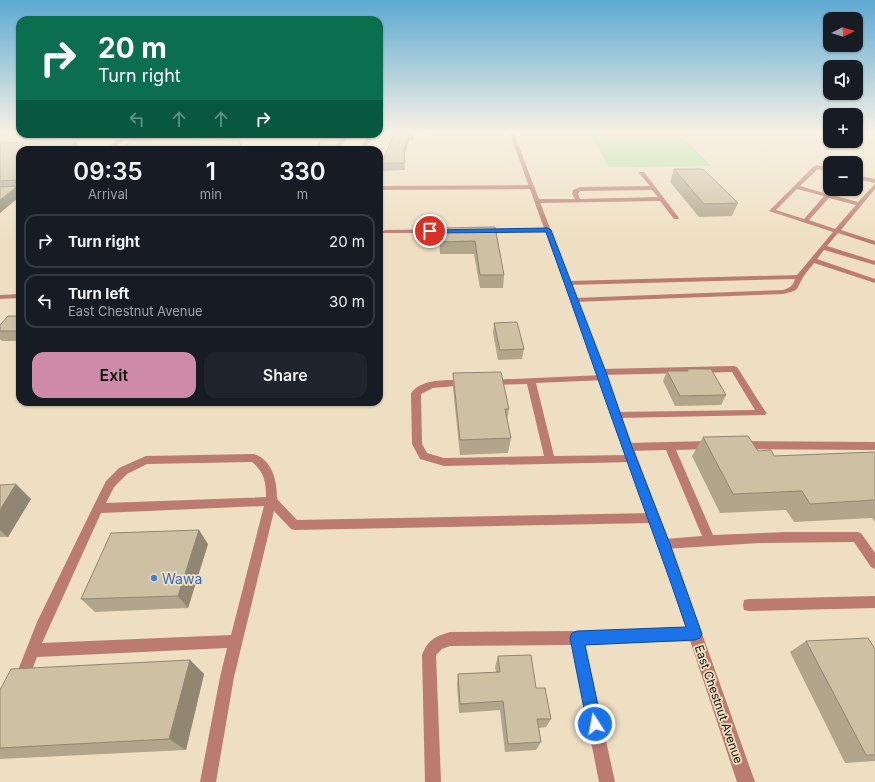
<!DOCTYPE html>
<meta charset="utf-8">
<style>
:root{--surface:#171b24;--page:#20242c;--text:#f1f3f6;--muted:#9ea1a6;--line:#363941;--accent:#cd8ba9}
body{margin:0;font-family:Inter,sans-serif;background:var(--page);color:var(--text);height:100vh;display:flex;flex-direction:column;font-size:15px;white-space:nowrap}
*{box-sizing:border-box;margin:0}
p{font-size:13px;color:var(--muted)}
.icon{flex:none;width:22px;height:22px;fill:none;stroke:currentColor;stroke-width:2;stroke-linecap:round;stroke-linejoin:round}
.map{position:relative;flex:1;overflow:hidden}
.panel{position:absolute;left:16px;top:146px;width:367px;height:260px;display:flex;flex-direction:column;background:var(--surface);border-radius:12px;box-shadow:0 1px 3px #0004}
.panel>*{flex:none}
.guide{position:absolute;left:16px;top:16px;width:367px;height:122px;border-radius:12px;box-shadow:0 1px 3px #0004;background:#0b6e4f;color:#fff;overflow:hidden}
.needle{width:26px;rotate:85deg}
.tools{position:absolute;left:823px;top:12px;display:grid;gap:8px}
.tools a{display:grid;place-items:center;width:40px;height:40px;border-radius:8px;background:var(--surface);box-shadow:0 1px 3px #0004;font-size:20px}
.pin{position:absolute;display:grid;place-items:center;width:34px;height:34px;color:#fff;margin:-17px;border:2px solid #fff;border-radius:50%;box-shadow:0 1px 4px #0007}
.me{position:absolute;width:44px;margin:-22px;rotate:349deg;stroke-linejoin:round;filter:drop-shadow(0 0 3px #0008)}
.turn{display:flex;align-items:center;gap:14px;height:84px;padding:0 16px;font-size:18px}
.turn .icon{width:52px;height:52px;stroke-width:2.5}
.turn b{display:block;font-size:28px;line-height:34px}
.lanes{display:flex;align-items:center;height:38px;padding:0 16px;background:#0003;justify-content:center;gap:20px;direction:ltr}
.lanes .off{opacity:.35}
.eta{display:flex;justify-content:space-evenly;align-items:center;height:68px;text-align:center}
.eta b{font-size:24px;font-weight:600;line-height:28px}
.cta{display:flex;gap:8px;margin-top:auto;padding:8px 16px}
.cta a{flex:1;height:46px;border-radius:12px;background:var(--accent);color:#111;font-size:16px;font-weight:600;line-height:46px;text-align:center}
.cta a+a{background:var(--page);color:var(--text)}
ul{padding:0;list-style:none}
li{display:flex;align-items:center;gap:12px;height:54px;margin:0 8px 6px;padding:0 8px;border:2px solid var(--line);border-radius:12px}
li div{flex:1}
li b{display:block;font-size:15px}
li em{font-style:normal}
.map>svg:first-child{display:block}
</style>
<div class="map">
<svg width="875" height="782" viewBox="0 0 875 782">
<rect width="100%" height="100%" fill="#eedfc2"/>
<polygon fill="#a4e398" points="589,131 677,131 711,166 609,167"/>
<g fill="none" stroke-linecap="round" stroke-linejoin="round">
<g fill="#bb7b70" fill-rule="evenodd">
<path d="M 817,165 L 830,168 L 830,172 L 818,169 L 800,186 L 827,194 L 831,189 L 837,189 L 832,195 L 858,202 L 875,184 L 875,189 L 841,230 L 875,241 L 875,245 L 838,233 L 827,246 L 875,261 L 875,265 L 824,250 L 817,259 L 875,279 L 875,283 L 814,263 C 811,267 807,271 804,276 C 795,289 802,290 783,294 L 574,302 L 570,300 L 574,298 L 783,290 C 789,288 793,286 795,279 L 568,285 L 564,283 L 568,281 L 797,275 L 833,232 L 769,211 L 813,167 ZM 797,189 L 824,196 L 804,219 L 776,210 ZM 829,198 L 856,205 L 835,229 L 809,220 Z"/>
<path d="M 640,172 L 644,172 L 679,218 L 678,219 L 674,219 L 660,201 L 537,203 L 534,201 L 537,199 L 575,199 L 572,194 L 573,190 L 580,187 L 650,186 L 639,173 ZM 652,190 L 658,197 L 580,199 L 578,194 L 580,191 Z"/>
<polygon points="856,175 875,179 875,183 856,179"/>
<polygon points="548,228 551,230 550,231 484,233 481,231 484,229"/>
<polygon points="385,230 451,229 454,231 451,233 383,233 382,232"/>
<polygon points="734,366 737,367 765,411 767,413 765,415 616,418 613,417 611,415 613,413 616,412 755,410 732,372 601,375 597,372 601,369"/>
<path d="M 603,375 L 607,378 L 606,380 L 536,383 L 554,456 L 631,455 L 635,456 L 636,459 L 635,462 L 444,466 L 420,459 L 412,444 L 411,393 C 422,378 448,380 464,380 L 467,381 L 468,383 L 467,385 L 433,388 L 421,394 L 422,444 L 427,453 L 444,458 L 544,456 L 527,384 L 491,385 L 488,384 L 487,382 L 488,380 Z"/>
<polygon points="709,441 713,442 714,445 713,448 709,449 676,450 713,535 785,532 857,532 861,533 875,553 875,569 871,567 854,542 760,543 664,549 660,548 658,544 660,540 664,539 702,536 666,450 627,451 623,450 622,447 623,444 627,443"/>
<polygon points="742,441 875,442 875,450 742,449 738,448 737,445 738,442"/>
<path d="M 254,454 C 273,460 277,482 277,499 L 297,520 L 654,513 L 658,515 L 660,518 L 658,521 L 654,523 L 295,530 L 291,529 L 274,511 L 234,677 L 216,782 L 200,782 L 220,677 L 227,648 L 37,657 L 27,683 L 22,685 L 17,683 L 15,678 L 37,622 L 94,505 L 106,481 L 119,468 L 146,456 ZM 252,462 C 264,472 266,481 266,497 L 106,503 L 114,487 L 127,474 L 147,464 ZM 264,506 L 231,635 L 42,643 L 101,513 Z"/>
<polygon points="875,596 875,608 749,611 744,610 743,605 744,600 749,599"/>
<path d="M 695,627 L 700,629 L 702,634 L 700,639 L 695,641 L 585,644 L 615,782 L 599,782 L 572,645 L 450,646 L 442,649 L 436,655 L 441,782 L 425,782 L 422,655 C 428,640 434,637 450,632 L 577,631 Z"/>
</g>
<g fill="#bb7b70" fill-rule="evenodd">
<polygon points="125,134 131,134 128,136 206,136 248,134 206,140 124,140 111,150 105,150"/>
<polygon points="368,134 374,134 366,150 360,150"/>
<polygon points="379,186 531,185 534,187 531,189 379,190"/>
<polygon points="20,294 20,298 0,299 0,295"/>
</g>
<polygon fill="#bb7b70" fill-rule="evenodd" points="509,131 513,131 670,544 755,782 737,782 658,544"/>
</g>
<g fill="#b1a58c">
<polygon points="395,131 429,131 428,135 414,134 412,140 409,140 404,156 405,170 383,171 382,163"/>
<polygon points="552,131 574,131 573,133 554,133"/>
<polygon points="0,143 80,150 20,150 20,196 0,213"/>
<polygon points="674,169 738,203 732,216 699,217 670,182"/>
<polygon points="495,227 504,275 503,288 480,288 474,254 440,254 439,228"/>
<polygon points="20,316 20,341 2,341 0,339 0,325"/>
<polygon points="494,323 524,349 522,359 498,360 493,333"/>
<polygon points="687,369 726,395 721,405 675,406 663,381 667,371 687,371"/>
<polygon points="453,373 509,409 507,420 511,438 508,453 460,455 453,388"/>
<polygon points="703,437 758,451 774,456 875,452 875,522 872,518 794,522 786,510 720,513 692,456"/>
<polygon points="0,485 31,499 8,537 0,537"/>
<polygon points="208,544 188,608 95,612 81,599"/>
<polygon points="806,641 875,649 875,761 845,763 790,652"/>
<polygon points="498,656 536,688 551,719 546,727 539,728 541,742 536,750 505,752 500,710 459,713 457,684 458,674 496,672 495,667"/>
<polygon points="190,660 204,674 186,750 0,759 0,690"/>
</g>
<g fill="#908672">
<polygon points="413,131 414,131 414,134 412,140 412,132"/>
<polygon points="409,132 409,140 404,156 404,149"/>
<polygon points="223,134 225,134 226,139 220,138"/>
<polygon points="344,134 350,134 339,150 335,150 336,146"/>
<polygon points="76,142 80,150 67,150"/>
<polygon points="20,184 20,196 0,213 0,200"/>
<polygon points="16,484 31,499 8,537 0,530 0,510"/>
<polygon points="199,530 208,544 188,608 178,596"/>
<polygon points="190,660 204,674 186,750 169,739"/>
</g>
<g fill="#cec0a3" stroke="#908672">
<polygon points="395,131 413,131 412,132 409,132 404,149 405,163 382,163"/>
<polygon points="195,134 223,134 220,138 238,136 242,150 120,150 132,140 192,139"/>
<polygon points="326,134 344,134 336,146 335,150 315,150"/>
<polygon points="76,142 67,150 20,150 20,184 0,200 0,187 17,186 15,180 0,181 0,143"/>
<polygon points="674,169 703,169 738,203 704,204"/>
<polygon points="495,227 504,275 480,275 475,241 440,242 439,228"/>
<polygon points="8,316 20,316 20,331 0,331 0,325"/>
<polygon points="517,322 524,349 500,350 494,323"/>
<polygon points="687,369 711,369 726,395 680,396 667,371 688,371"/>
<polygon points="501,372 509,409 505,409 511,438 460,440 453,373"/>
<polygon points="748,436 758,451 771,450 774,456 875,452 875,500 810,504 802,491 733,494 703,437"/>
<polygon points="16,484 0,510 0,485"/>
<polygon points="199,530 178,596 81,599 111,533"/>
<polygon points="868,638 875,649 875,755 866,755 806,641"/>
<polygon points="531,655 536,688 545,688 551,719 537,719 541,742 508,744 503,701 460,704 458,674 500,672 498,656"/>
<polygon points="190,660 169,739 0,748 0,690 11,669"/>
</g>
<linearGradient id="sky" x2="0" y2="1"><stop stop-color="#5da9d2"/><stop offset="0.55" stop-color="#f7f1e4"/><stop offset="1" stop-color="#f7f1e4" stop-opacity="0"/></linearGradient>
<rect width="875" height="240" fill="url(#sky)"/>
<path fill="#1a73e8" stroke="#114b97" d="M 548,228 L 551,230 L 606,372 L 632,447 L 670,544 L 702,634 L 700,638 L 695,640 L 585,645 L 602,724 L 600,730 L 595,732 L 590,730 L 587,724 L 570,638 L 572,633 L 577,631 L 686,627 C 666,567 643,507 622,447 C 596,375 572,303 546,232 L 430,233 L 426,231 L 430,230 Z"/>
<circle fill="#3f7fe0" stroke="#eedfc2" stroke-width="1.5" cx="154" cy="578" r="4"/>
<g text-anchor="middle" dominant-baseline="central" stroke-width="3.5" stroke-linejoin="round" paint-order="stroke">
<g font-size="12" fill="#1a150b" stroke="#eedfc2">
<text transform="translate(719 704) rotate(71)">East Chestnut Avenue</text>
</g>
<g font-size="14" fill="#366cbe" stroke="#eedfc2" text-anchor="start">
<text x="162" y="578">Wawa</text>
</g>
</g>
</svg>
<div class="tools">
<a><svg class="needle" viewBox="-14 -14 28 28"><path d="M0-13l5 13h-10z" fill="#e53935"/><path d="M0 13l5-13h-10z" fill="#9ea1a6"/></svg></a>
<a><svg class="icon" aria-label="sound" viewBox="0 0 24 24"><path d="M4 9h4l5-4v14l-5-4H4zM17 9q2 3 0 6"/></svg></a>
<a>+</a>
<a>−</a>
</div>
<div class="pin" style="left:430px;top:231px;background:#d93025"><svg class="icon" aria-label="arrive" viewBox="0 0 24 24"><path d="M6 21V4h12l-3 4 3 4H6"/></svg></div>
<svg class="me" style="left:595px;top:724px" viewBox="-20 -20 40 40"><circle r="17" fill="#1a73e8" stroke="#fff" stroke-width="3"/><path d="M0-11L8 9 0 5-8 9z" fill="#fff"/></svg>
<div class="guide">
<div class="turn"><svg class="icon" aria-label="right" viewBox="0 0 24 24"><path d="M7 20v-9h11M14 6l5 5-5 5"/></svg><div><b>20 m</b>Turn right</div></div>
<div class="lanes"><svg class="icon off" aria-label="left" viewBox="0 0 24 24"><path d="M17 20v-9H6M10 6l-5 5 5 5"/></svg><svg class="icon off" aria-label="ahead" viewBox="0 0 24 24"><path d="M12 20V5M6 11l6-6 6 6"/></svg><svg class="icon off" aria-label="ahead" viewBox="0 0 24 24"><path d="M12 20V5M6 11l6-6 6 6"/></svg><svg class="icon" aria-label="right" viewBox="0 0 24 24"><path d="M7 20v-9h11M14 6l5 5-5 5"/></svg></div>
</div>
<section class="panel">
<div class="eta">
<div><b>09:35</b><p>Arrival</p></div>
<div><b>1</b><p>min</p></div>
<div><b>330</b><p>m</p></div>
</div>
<ul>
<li><svg class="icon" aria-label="right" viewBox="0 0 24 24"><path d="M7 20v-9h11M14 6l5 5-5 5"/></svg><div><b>Turn right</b></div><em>20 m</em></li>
<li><svg class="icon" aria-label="left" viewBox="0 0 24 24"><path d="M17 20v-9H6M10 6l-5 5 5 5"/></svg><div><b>Turn left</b><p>East Chestnut Avenue</p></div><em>30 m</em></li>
</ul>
<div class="cta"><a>Exit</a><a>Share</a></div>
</section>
</div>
